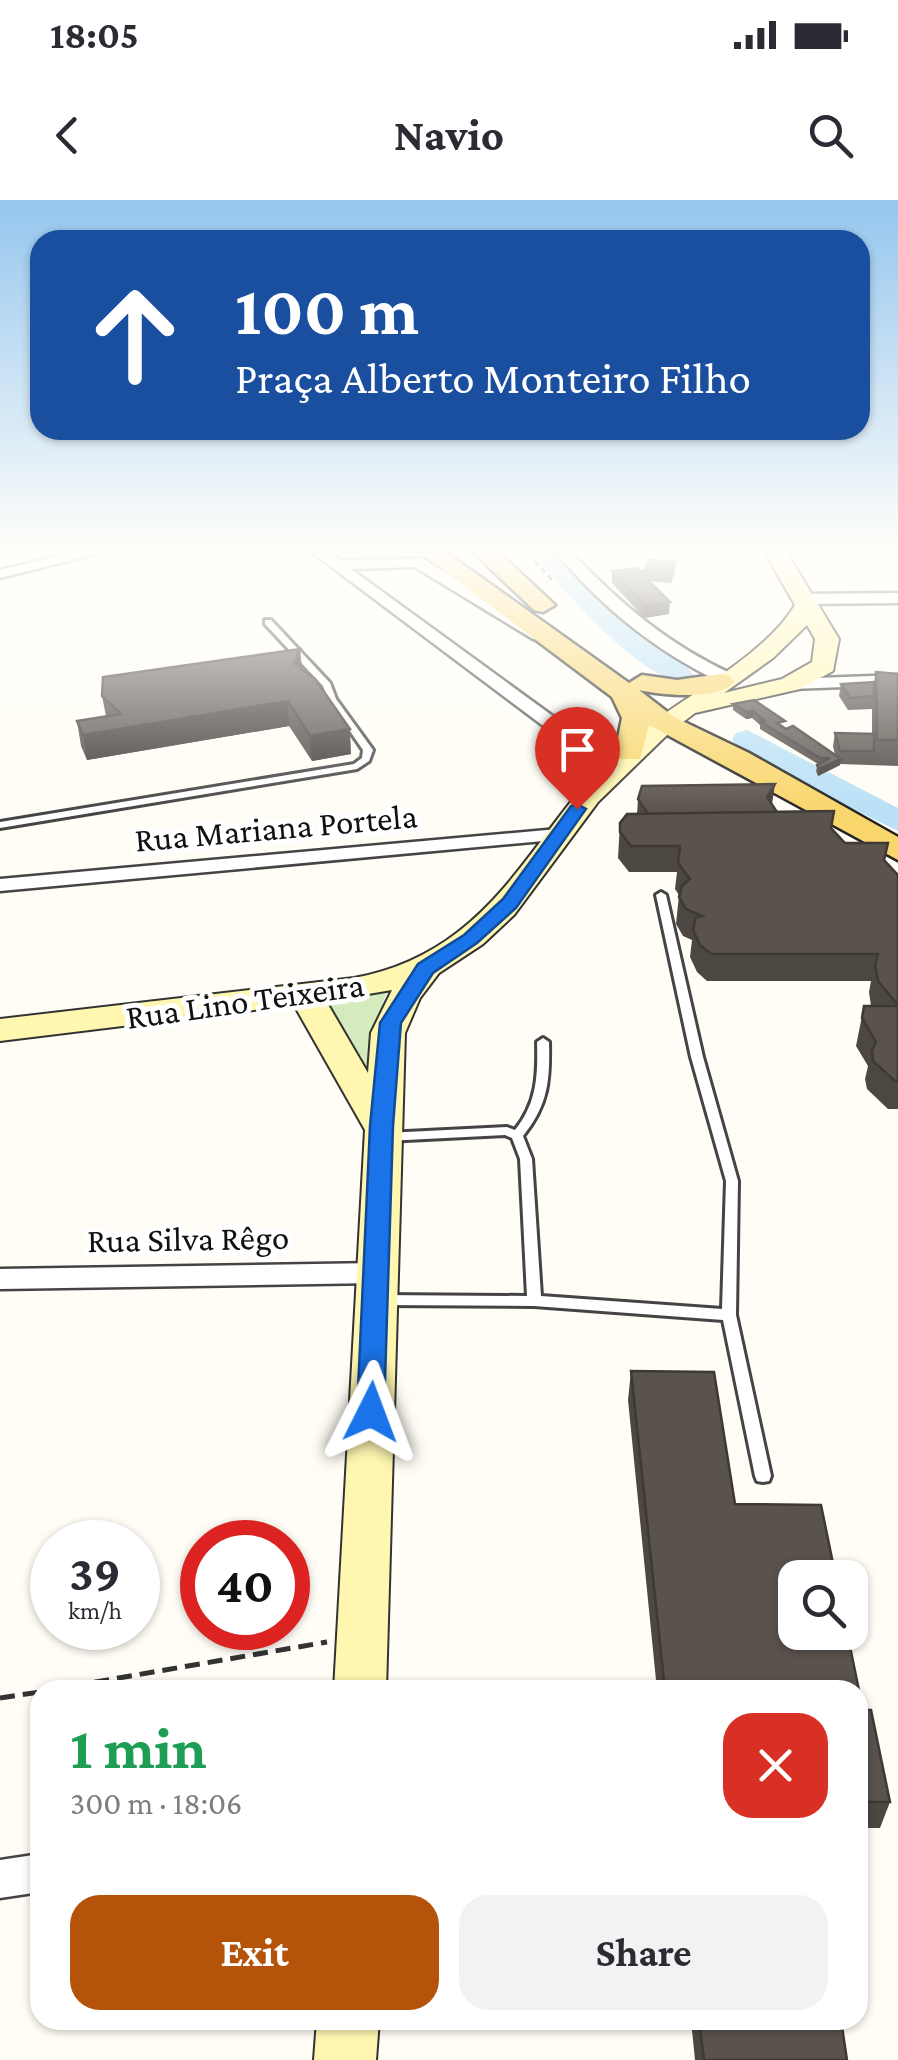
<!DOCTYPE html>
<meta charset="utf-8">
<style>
:root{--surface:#fff;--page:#f2f2f3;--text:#2b2b33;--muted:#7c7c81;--accent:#b45309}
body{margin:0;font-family:"Crimson Pro",serif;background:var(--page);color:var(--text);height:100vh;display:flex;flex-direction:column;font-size:38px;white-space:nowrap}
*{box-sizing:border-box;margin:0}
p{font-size:32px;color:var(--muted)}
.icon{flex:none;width:55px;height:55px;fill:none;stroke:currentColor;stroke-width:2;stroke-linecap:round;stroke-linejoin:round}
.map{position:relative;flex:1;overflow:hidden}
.details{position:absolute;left:30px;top:1480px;width:838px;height:350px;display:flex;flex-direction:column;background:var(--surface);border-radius:30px;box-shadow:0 2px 8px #0004}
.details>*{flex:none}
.banner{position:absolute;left:30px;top:30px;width:840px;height:210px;border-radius:30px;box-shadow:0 2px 8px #0004;background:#1a4fa0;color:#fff;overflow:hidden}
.fabs{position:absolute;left:778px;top:1360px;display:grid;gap:20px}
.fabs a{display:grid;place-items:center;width:90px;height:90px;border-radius:20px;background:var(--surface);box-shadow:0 2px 8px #0004;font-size:50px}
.speed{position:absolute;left:30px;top:1320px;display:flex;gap:20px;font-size:50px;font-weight:700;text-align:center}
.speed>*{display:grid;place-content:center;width:130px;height:130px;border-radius:50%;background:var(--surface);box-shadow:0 2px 8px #0004;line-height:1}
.speed small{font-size:25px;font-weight:400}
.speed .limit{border:15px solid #d22;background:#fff;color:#111}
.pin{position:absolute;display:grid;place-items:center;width:85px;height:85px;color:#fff;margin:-102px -42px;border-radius:50% 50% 50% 0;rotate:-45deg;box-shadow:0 0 10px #0007}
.pin .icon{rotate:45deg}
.me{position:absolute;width:110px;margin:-55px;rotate:3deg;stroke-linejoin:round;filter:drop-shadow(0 0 8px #0008)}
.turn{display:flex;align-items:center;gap:35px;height:210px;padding:0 40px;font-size:45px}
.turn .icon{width:130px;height:130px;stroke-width:2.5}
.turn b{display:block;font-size:70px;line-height:85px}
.round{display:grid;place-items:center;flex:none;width:105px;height:105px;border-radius:30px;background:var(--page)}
.overview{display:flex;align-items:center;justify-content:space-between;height:170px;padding:0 40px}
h1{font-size:60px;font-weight:700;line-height:75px;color:#1e9e55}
.primary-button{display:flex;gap:20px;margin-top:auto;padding:20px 40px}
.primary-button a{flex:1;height:115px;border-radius:30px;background:var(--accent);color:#fff;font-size:40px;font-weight:700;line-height:115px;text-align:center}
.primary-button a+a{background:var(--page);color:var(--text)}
.status{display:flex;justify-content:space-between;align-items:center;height:70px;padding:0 50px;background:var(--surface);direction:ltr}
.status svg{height:28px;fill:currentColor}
header{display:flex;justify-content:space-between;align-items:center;height:130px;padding:0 40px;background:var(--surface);font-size:45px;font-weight:700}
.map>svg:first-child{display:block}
</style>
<div class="status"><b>18:05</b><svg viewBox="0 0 49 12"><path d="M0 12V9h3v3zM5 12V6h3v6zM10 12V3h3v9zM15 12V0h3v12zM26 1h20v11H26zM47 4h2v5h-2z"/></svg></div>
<header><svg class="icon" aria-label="back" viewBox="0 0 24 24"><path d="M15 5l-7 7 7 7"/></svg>Navio<svg class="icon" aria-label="search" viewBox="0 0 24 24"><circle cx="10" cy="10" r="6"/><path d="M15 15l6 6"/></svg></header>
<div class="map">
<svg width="898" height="1860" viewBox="0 0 898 1860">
<rect width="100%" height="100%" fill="#fffdf5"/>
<polygon fill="#d5ebbd" points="388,789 376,824 375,888 323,801"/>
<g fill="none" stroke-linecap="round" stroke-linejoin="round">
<g fill="#b9e0f7" fill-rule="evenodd">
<path d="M 533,353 L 559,353 L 627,423 L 689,469 L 693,475 L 689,481 C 651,491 556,384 533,353 Z"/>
<polygon points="747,530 898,608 898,631 784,575 736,545 732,539 736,533"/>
</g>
<g stroke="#444" stroke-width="6">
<g id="lane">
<polygon points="265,420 271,420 330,483 336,499 373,550 369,561 357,569 0,628 0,622 354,564 362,558 363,550 328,499 323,486 265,424"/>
<path d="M 661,692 L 666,695 L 703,857 L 738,981 L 736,1115 L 771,1276 L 769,1281 L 763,1282 L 757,1281 L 755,1276 L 723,1120 L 534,1106 L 380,1105 L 375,1104 L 373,1100 L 375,1096 L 380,1095 L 527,1096 L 520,959 L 512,938 L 505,935 L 386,941 L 380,937 L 386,933 L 507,927 L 515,930 C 537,903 538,875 537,842 L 543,838 L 549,842 C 550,881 548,905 523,936 L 532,959 L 541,1096 L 722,1109 L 726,981 L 691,857 L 656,695 Z"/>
</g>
</g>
<g stroke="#444" stroke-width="5">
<g id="street">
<polygon points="72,353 100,353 0,378 0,370"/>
<polygon points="313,353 330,353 340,360 423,359 545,433 545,439 533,439 415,367 351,369 620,565 620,573 606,573"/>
<path d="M 557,353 L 572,353 C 620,404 669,445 732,474 L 732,482 L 720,482 C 656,451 602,408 557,353 Z"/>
<polygon points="898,393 898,403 803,404 795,399 803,394"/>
<polygon points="898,475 898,485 791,489 783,484 791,479"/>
<polygon points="558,629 565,631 565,639 0,691 0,679"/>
<polygon points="377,1063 387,1066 391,1073 387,1080 377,1083 0,1089 0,1069"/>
<polygon points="40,1654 40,1692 0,1698 0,1660"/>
</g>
</g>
<g stroke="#333" stroke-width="4">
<g id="secondary">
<path d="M 765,353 L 787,353 L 839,439 L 833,471 L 800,489 L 695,513 L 670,532 L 598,602 L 514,715 L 483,744 L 439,773 L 420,798 L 405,833 L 386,1490 L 334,1490 L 365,930 L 294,805 L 0,841 L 0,819 L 354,778 C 392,771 427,756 458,732 C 523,682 558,604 619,549 C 669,503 762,461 795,405 ZM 807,425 L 815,439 L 812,462 L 782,479 L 724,493 L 773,458 ZM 392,790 L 371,833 L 368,873 L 326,801 Z"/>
<polygon points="317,1820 379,1820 376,1860 314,1860"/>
</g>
</g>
<g stroke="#222" stroke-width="5">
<g id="primary">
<path d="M 420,353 L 447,353 L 629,483 L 642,475 L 677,480 L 720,474 L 730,476 L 734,482 C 717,501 662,495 639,490 L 674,517 L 749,553 L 898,637 L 898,660 L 649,525 L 640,559 L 620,559 L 615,553 L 622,518 L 612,497 Z"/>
<polygon points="474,353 499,353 555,405 543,412 534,410"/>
</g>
</g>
<polyline stroke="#333" stroke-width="2.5" stroke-dasharray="6 4" stroke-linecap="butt" points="528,353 552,380"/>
<g stroke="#333" stroke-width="5" stroke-dasharray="15 8" stroke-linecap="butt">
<polyline points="49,1490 327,1442"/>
<polyline points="0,1498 40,1492"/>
</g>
<use href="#lane" fill="#fff" fill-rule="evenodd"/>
<use href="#street" fill="#fff" fill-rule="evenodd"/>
<use href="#secondary" fill="#fff6b0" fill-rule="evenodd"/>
<use href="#primary" fill="#f9d66b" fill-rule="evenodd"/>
</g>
<g fill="#4d4742">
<polygon points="676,362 674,374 671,383 649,381 669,414 644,418 612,383 612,371 645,369"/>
<polygon points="300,449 302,469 351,554 312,561 289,526 87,560 81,546 77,521 106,516 102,496"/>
<polygon points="876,472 898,474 898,566 840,564 840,565 818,576 816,571 818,564 760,529 760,525 752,518 746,519 733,510 733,504 754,500 783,527 835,555 833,546 835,533 872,534 872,509 848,510 839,496 841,484 874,483"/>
<polygon points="638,599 772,603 777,612 834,611 831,629 845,643 884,660 898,675 898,909 888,909 867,889 865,879 868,866 856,846 864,806 871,806 869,792 871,781 707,781 697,772 690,757 692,740 683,736 676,724 679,695 675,689 677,672 629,672 618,658 620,623 637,614"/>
<polygon points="631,1171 714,1172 735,1304 821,1305 836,1378 795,1378 795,1432 847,1432 863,1510 871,1510 890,1602 880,1628 858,1628 858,1490 657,1490 628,1200"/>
<polygon points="691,1820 841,1820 847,1860 695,1860"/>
</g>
<g fill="#3f3936">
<polygon points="670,402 669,414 644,418 645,406"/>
<polygon points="300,449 302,473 294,463"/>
<polygon points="288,501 289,526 87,560 83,535"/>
<polygon points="753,511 752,518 746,519 747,512"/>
<polygon points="350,529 351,554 312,561 310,536"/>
<polygon points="841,559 840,565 818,576 819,569"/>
<polygon points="775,584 772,604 767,597"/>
</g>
<g fill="#5a524d" stroke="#3f3936" stroke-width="2.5">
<polygon points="649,360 676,362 672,371 645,369"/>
<polygon points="636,368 670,402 645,406 612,371"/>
<polygon points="300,449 294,463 315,479 350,529 310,536 288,501 83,535 77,521 121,514 102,496 103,477"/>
<polygon points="876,472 898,474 898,540 877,540"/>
<polygon points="874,482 874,496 850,498 841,484"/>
<polygon points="754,500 785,521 777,523 786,529 793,526 841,559 819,569 817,565 830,558 820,558 761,522 765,521 753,511 747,512 733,504"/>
<polygon points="835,533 874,534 874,551 840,551"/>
<polygon points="775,584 767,597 777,612 648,614 638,599 642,586"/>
<polygon points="834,611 831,628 845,643 888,643 884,660 898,675 898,805 878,781 875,765 878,754 711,754 700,745 693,730 696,717 702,716 686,709 679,697 682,686 690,679 678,663 680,646 631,646 620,632 620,623 627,614"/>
<polygon points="864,806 898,806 898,881 895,881 873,861 872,851 876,842 862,818"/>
<polygon points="631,1171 714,1172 735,1304 821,1305 836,1378 795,1378 795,1432 847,1432 863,1510 871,1510 890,1602 858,1602 858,1490 665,1490"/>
<polygon points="699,1820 841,1820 847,1860 704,1860"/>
</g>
<linearGradient id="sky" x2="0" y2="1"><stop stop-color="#95c6ee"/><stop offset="0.57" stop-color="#fffefa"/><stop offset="1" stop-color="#fffefa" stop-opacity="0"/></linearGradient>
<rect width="898" height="614" fill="url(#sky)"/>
<polygon fill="#1a73e8" stroke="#114b97" stroke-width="2.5" points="577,604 586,609 516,708 477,743 433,773 401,823 393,926 384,1212 380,1220 371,1223 361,1220 357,1212 370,926 380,823 418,764 464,735 503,699 571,606"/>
<g text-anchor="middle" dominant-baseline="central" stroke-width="10" stroke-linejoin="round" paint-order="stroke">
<g font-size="35" fill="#111" stroke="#fff">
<text transform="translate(276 628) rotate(-5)">Rua Mariana Portela</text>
<text transform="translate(245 801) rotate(-8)">Rua Lino Teixeira</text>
<text transform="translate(188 1039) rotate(-1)">Rua Silva Rêgo</text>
</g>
</g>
</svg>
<div class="fabs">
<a><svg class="icon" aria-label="search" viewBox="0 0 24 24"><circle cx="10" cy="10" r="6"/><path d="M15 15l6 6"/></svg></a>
</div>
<div class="speed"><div>39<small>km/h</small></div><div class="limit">40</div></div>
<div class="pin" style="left:577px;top:609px;background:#d93025"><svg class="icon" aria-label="arrive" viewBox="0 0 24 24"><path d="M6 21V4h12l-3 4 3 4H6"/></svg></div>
<svg class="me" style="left:371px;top:1212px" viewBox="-20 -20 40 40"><path d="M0-17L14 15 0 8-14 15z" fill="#1a73e8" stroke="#fff" stroke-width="4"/></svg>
<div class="banner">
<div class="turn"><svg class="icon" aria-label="ahead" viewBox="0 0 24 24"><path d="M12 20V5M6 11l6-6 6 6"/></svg><div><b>100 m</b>Praça Alberto Monteiro Filho</div></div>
</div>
<section class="details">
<div class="overview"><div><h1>1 min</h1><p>300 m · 18:06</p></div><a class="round" style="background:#d93025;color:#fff"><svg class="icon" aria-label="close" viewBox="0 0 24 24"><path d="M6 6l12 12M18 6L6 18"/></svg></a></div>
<div class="primary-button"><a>Exit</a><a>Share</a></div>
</section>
</div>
